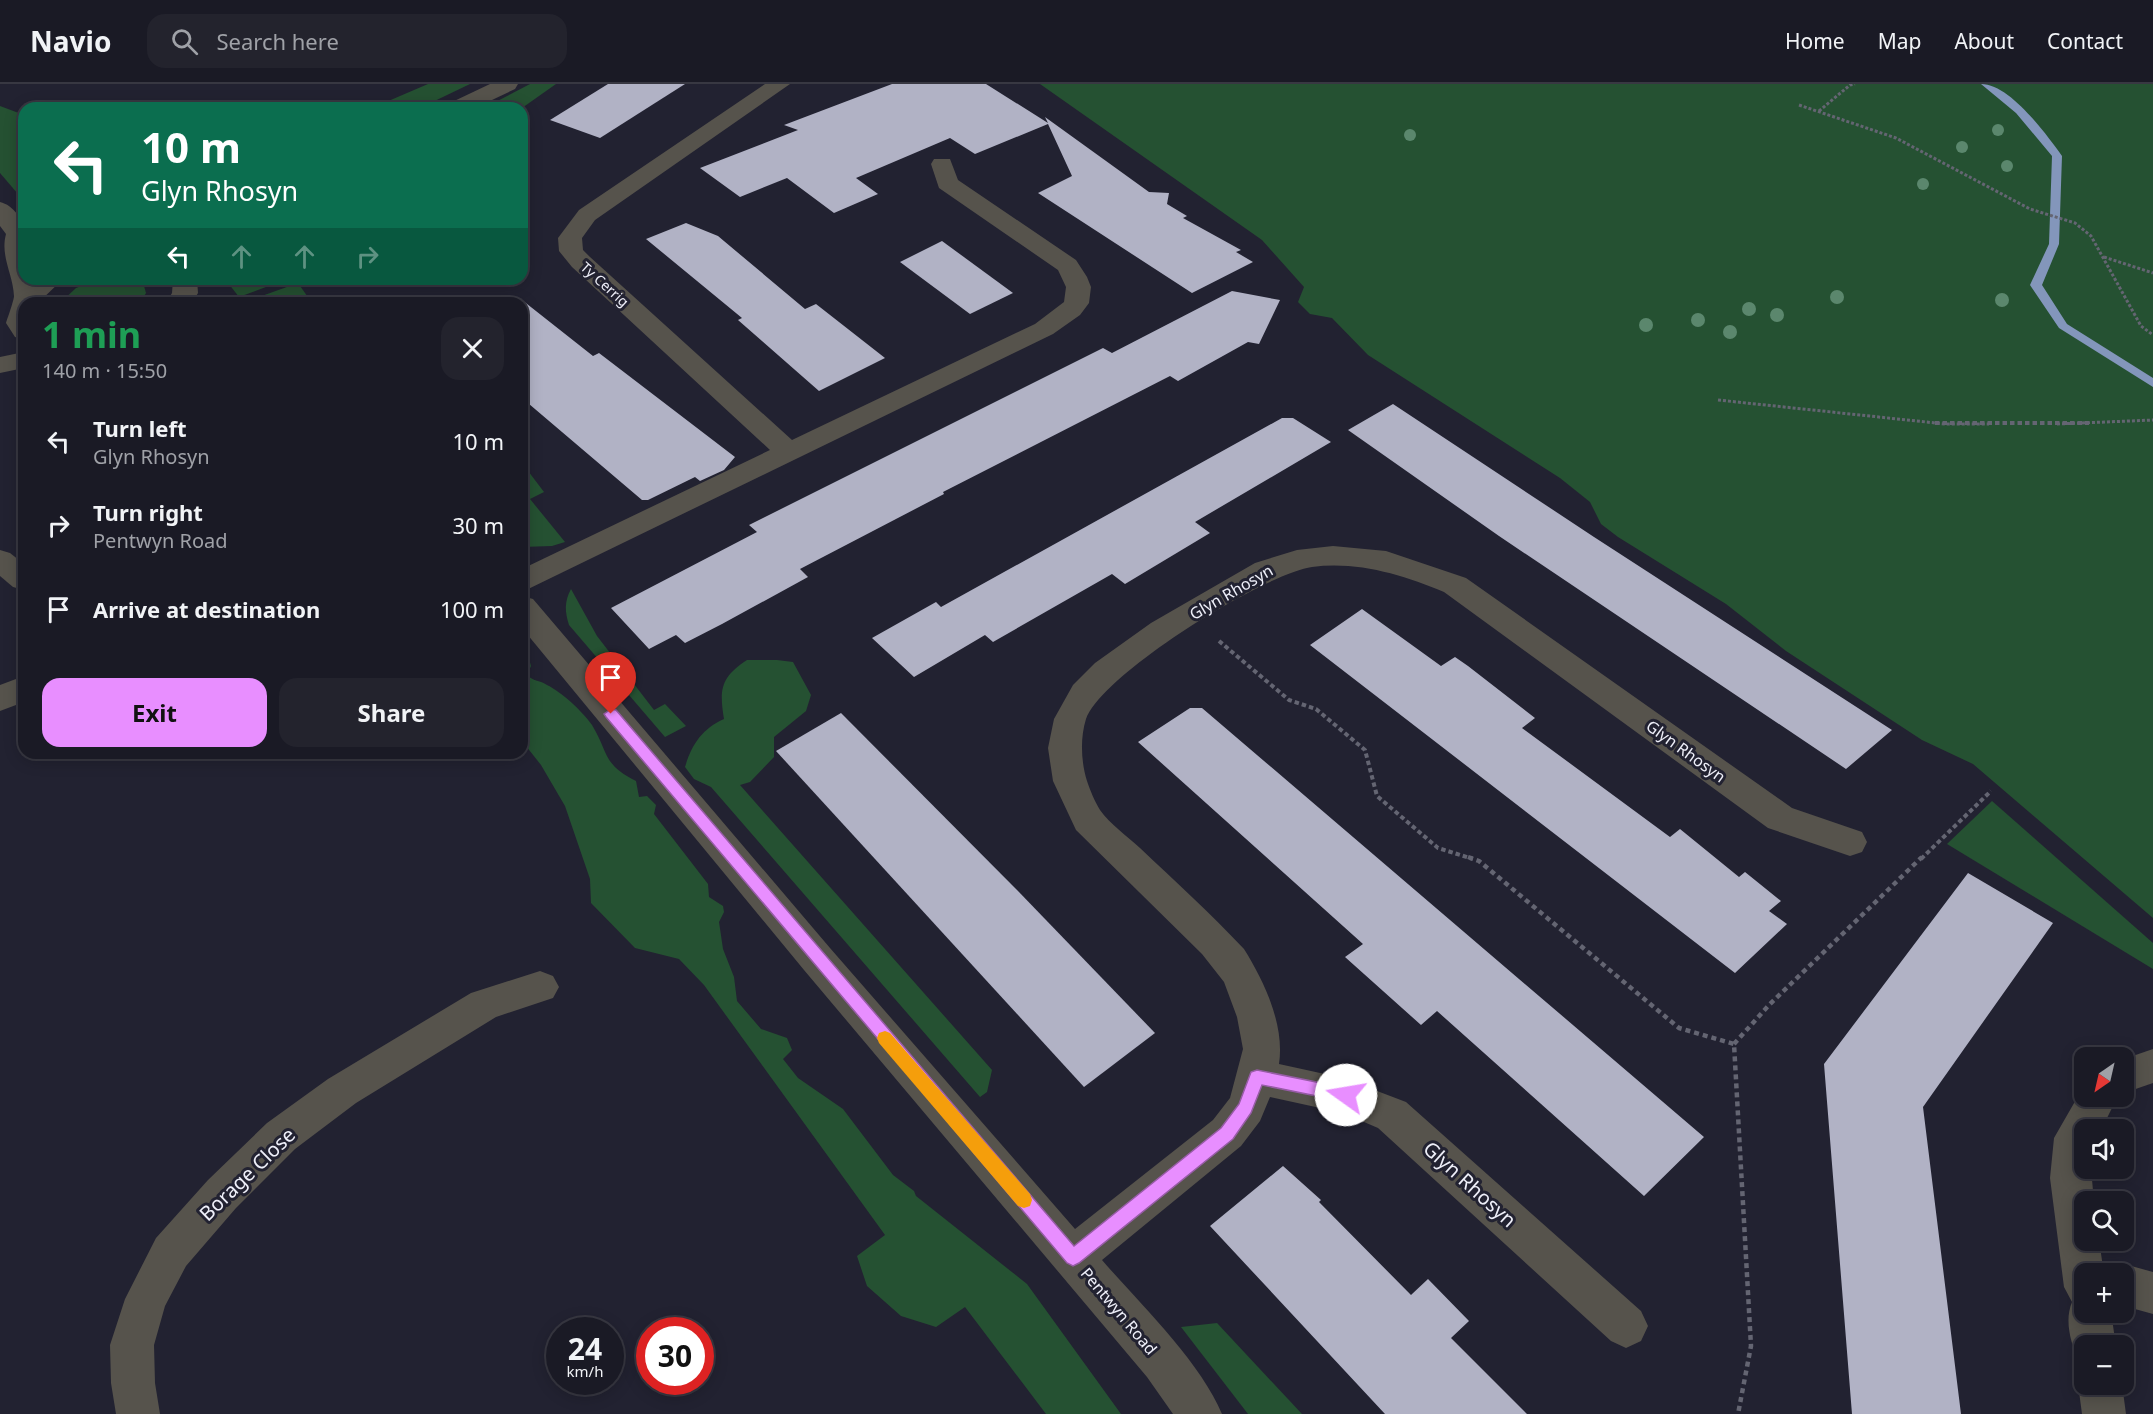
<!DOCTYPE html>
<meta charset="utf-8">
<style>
:root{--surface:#1a1a25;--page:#23232d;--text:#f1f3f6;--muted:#9fa1a7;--line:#383842;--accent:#e88eff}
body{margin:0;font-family:"Noto Sans",sans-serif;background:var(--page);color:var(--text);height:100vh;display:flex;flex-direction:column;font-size:22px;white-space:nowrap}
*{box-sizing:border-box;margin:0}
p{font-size:20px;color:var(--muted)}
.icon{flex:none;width:33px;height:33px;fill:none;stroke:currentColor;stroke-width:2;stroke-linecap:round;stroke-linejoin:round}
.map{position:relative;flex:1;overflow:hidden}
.details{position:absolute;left:18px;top:213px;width:510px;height:462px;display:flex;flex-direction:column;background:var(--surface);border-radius:18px;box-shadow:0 3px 15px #0003,0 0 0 2px var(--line)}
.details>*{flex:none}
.top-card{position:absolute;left:18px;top:18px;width:510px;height:183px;border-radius:18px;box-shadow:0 3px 15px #0003,0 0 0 2px var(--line);background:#0b6e4f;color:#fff;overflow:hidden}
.needle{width:39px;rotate:214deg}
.fabs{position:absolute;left:2074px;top:963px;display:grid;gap:12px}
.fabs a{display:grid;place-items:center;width:60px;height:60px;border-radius:12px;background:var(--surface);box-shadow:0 3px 15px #0003,0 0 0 2px var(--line);font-size:30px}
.speed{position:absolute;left:546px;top:1233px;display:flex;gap:12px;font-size:30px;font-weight:700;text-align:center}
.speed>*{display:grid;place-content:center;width:78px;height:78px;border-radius:50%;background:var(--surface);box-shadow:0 3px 15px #0003,0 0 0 2px var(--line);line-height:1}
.speed small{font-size:15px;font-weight:400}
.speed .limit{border:9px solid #d22;background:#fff;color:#111}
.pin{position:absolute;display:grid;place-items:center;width:51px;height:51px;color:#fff;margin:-62px -26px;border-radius:50% 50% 50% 0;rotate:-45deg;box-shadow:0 0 6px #0007}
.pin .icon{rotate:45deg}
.me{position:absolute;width:66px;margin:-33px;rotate:283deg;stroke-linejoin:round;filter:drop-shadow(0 0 4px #0008)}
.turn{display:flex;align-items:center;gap:21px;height:126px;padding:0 24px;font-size:27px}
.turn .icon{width:78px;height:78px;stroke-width:2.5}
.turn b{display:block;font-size:42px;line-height:51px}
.lanes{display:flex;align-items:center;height:57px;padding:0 24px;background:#0003;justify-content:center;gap:30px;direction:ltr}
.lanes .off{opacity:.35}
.round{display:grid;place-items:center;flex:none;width:63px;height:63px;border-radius:18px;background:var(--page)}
.overview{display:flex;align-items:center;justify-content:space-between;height:102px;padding:0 24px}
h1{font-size:36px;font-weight:700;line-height:45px;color:#1e9e55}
.action{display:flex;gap:12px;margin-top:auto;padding:12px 24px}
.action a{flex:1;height:69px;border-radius:18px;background:var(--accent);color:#111;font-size:24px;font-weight:700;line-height:69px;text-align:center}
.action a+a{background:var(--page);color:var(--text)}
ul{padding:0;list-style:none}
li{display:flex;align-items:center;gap:18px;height:84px;padding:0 24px}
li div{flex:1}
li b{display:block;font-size:22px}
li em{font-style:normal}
header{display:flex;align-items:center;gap:36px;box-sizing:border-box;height:84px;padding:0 30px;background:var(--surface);border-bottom:2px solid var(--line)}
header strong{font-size:28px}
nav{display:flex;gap:33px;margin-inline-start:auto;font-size:21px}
.search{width:420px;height:54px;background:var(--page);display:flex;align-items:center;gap:15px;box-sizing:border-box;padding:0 21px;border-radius:18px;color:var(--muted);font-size:22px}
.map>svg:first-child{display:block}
</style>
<header>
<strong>Navio</strong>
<div class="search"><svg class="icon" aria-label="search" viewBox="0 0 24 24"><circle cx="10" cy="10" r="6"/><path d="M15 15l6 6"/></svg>Search here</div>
<nav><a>Home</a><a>Map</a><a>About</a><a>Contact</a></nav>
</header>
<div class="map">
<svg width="2153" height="1330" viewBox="0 0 2153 1330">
<rect width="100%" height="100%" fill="#222231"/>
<g fill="#255132">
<polygon points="428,0 470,0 420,24 372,24"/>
<polygon points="530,0 556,0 522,24 484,24"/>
<polygon points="1040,0 2153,0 2153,834 1973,680 1922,656 1786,567 1726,520 1618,453 1601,440 1590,418 1560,394 1368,271 1332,234 1310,230 1298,218 1304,203 1262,156"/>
<polygon points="0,22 24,31 24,117 0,89"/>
<polygon points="100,195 132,195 144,202 146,209 140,219 60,219 76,204"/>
<polygon points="225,195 287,195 239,213"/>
<polygon points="298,199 312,219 242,219"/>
<polygon points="522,379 544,408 530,415 565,458 552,462 522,463"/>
<path d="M 571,505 L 597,552 L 654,626 L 665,620 L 686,642 L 665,653 L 569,541 C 565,528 564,518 571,505 Z"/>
<path d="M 522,572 L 529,575 L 531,582 L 527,591 C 534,598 540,596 547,601 C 563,609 582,627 592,641 C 609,669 602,680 636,697 L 639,713 L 647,712 L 656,721 L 654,730 L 708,800 L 709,813 L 723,822 L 724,828 L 719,838 L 723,865 L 734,893 L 737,917 L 761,945 L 787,954 L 792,966 L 783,975 L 798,994 L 843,1025 L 893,1091 L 914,1107 L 916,1112 L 1027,1200 L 1121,1330 L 1046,1330 L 965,1223 L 936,1243 L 901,1232 L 867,1202 L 857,1172 L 885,1151 L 704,901 L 679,875 L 635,864 L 591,819 L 590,795 L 565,722 L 541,681 L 522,657 Z"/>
<path d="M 747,576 L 777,576 L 793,578 L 811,611 L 806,627 L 774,653 L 774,673 L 750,698 L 740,701 L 992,986 L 987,1008 L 980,1013 L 711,703 L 694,695 L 685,683 C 692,660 702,645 724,635 C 719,605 721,593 747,576 Z"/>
<polygon points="1992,717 2153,859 2153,885 1947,760"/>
<polygon points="1217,1239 1302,1330 1248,1330 1181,1243"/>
</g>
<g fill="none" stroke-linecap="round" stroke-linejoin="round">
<path fill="#8396bb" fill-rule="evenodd" d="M 1981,0 C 2010,0 2046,50 2062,72 L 2059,160 L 2042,201 L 2067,240 L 2153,294 L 2153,303 L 2059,244 L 2030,201 L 2049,160 L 2052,72 L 2016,29 Z"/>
</g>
<g fill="#b1b2c5">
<polygon points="608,0 685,0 600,54 550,36"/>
<polygon points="892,0 986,0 1048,39 1045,33 1149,108 1169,109 1167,120 1187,132 1183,134 1241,166 1236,168 1253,178 1192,209 1038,109 1072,92 1048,40 975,70 950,54 856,94 878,110 834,129 787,94 740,113 700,84 798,46 784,41"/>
<polygon points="686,139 718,152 805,225 816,220 885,274 819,307 738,236 742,234 646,155"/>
<polygon points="942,157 1013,209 970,230 900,178"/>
<polygon points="1232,207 1280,216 1259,260 1248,258 1178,297 1170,292 943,408 944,410 800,485 808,493 722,540 685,559 676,551 649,565 611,524 757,448 749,441 1103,264 1112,269"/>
<polygon points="522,216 593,272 599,269 735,373 724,386 700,397 695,393 648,416 642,416 522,314"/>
<polygon points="1393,320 1594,453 1892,646 1846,685 1499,452 1348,346"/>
<polygon points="1282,334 1293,334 1331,358 1195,438 1210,449 1125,500 1112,490 993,558 985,551 914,593 872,554 936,518 941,523"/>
<polygon points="1362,525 1441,582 1455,573 1468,582 1535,634 1522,644 1670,753 1680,745 1739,793 1745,788 1781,817 1769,827 1787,840 1735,889 1310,561"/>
<polygon points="1190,624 1202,624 1704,1053 1644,1112 1437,927 1421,941 1345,873 1363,860 1138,658"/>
<polygon points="841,629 1018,807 1155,949 1084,1003 776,667"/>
<polygon points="1968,789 2053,839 1923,1023 1961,1330 1852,1330 1824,980"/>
<polygon points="1283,1082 1321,1116 1319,1118 1411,1211 1428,1195 1469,1237 1451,1254 1527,1330 1385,1330 1210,1142"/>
</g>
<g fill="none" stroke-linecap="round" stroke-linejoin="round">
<g stroke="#646572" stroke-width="3" stroke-dasharray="3 2" stroke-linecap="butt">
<polyline points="1799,21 1896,54 2030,125 2075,139 2091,152 2141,242 2153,251"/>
<polyline points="1819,27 1850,1 1855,0"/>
<polyline points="2104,173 2153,189"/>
<polyline points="1718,316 1945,340 1989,340"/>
<polyline points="2057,340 2153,336"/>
</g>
<g stroke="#646572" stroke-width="4" stroke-dasharray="4.5 3" stroke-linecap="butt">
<polyline points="1935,339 2089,339"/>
<polyline points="1219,557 1289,616 1316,625 1365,666 1377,712 1438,764 1473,775"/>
<polyline points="1921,775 1991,707"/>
</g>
<g stroke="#646572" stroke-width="4.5" stroke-dasharray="5 4" stroke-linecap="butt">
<polyline points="1468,773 1479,777 1679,944 1734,960 1751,1262 1738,1330"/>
<polyline points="1734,960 1769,921 1922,773"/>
</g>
<g fill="#56534c" fill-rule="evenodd">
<polygon points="490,0 518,0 515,5 475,24 447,24 450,19"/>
<polygon points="765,0 790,0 595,136 582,154 583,166 590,173 792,356 1035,240 1064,218 1066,203 1058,186 939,104 931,80 934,75 950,75 958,96 1076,176 1087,193 1091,203 1089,219 1080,231 1053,250 522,508 522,485 770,366 572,183 559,167 558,154 579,126"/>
<path d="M 0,118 C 18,122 32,149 19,164 L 24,176 L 24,195 L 32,195 L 33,198 L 36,195 L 63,195 L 38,219 L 24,219 L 24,256 L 15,253 L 6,239 C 8,233 14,216 14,212 C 13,190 0,172 6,150 L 0,142 Z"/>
<polygon points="173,195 197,195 198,209 192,219 166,219 172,209"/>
<polygon points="24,268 24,284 0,289 0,273"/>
<path d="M 1333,462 L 1386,467 L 1466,494 L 1792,724 L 1862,748 L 1867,758 L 1862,768 L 1850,772 L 1768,744 L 1444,508 C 1403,491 1358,477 1312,483 C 1264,490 1103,589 1086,635 C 1080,654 1081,678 1087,697 C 1090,706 1095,718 1100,726 C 1110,740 1127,752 1140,764 C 1175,797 1211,830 1244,865 C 1264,897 1285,941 1279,980 L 1343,994 L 1406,1018 L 1641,1227 L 1648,1242 L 1641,1257 L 1626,1264 L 1611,1257 L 1378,1044 L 1343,1029 L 1270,1013 L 1260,1037 L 1241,1062 L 1102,1176 C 1140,1220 1200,1277 1222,1330 L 1173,1330 L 1147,1293 L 804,886 L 522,544 L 522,512 L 533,515 L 830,864 L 1075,1145 L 1213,1036 L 1230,1014 L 1243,965 L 1237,933 L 1224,898 L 1202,870 L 1076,746 L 1053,697 L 1048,664 L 1054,635 L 1073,601 L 1095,579 L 1151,539 L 1255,479 L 1297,466 Z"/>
<polygon points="0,466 10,469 24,480 24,506 13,503 0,492"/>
<polygon points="24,592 24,618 0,627 0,601"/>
<polygon points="540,887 553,892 559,903 553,914 496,933 356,1019 295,1065 236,1124 186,1182 165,1222 154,1261 155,1299 160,1330 116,1330 111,1299 110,1261 125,1215 156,1154 208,1096 267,1039 328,995 471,909"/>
<polygon points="2153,965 2153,999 2124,1009 2124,975"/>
<path d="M 2085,1000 L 2085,1012 L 2118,1012 L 2101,1046 L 2085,1046 L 2085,1084 L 2091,1084 L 2094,1118 L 2085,1118 L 2085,1156 L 2099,1156 L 2104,1190 L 2085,1190 L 2085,1228 L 2111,1228 L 2116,1262 L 2085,1262 L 2085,1280 L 2079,1277 C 2071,1260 2064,1237 2072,1218 L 2064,1203 L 2050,1094 L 2054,1054 Z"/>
<polygon points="2124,1180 2153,1188 2153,1230 2124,1222 2124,1190 2108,1190 2109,1186"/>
<polygon points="2084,1284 2085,1300 2122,1300 2126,1330 2082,1330 2078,1300"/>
</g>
</g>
<g fill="#5b876d">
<circle cx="1998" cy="46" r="6"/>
<circle cx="1410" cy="51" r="6"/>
<circle cx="1962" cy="63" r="6"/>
<circle cx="2007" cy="82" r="6"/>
<circle cx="1923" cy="100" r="6"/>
<circle cx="1837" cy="213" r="7"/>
<circle cx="2002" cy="216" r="7"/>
<circle cx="1749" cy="225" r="7"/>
<circle cx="1777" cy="231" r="7"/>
<circle cx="1698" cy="236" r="7"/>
<circle cx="1646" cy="241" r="7"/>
<circle cx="1730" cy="248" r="7"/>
</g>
<polygon fill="#e88eff" stroke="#975ca6" stroke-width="1.5" points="611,625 616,626 1074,1162 1221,1044 1239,1020 1251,988 1257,986 1346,1004 1352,1006 1354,1011 1352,1016 1346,1018 1262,1001 1251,1029 1233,1055 1079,1179 1073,1182 1067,1179 606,633 604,630"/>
<polygon fill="#f59e0b" points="885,947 890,949 1030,1110 1032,1116 1030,1122 1024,1124 1018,1122 879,959 877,954 879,949"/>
<g text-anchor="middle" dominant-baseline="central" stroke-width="6" stroke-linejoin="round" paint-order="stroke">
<g font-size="14" fill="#eeeff9" stroke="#222231">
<text transform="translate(605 200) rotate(42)">Ty Cerrig</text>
</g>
<g font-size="16" fill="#eeeff9" stroke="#222231">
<text transform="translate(1231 508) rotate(-30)">Glyn Rhosyn</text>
<text transform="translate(1686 667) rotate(36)">Glyn Rhosyn</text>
<text transform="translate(1119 1227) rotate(50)">Pentwyn Road</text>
</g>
<g font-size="20" fill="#eeeff9" stroke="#222231">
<text transform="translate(247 1090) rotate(-44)">Borage Close</text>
<text transform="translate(1470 1100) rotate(42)">Glyn Rhosyn</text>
</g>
</g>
</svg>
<div class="fabs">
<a><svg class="needle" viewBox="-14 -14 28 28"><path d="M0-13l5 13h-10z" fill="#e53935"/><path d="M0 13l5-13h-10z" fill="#9fa1a7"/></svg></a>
<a><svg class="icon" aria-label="sound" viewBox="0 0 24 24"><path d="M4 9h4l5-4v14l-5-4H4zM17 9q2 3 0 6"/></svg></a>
<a><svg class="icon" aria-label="search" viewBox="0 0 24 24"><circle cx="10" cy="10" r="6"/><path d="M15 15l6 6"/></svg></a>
<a>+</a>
<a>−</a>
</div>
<div class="speed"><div>24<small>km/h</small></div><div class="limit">30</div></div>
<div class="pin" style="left:611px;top:630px;background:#d93025"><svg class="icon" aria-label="arrive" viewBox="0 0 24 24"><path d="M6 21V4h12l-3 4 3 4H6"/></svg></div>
<svg class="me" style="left:1346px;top:1011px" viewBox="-20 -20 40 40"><circle r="19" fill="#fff"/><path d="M0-13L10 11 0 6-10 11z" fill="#e88eff"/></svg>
<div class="top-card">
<div class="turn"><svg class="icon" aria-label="left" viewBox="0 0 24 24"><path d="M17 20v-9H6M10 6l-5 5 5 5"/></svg><div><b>10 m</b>Glyn Rhosyn</div></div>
<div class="lanes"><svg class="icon" aria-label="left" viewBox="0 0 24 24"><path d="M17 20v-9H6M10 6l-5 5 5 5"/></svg><svg class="icon off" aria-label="ahead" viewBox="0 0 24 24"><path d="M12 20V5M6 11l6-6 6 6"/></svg><svg class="icon off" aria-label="ahead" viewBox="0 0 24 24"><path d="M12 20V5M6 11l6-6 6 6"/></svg><svg class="icon off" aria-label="right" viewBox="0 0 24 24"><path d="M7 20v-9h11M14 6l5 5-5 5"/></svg></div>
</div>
<section class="details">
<div class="overview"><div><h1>1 min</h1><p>140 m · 15:50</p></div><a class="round"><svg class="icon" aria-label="close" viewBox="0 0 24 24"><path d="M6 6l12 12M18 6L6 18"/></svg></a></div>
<ul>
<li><svg class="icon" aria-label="left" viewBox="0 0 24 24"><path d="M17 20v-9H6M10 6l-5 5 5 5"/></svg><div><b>Turn left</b><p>Glyn Rhosyn</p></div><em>10 m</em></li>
<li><svg class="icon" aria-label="right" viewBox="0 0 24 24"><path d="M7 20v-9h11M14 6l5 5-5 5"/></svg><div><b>Turn right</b><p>Pentwyn Road</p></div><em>30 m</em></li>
<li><svg class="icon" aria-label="arrive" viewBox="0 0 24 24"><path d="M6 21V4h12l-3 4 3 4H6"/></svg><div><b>Arrive at destination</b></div><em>100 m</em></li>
</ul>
<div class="action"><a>Exit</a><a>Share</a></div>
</section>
</div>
